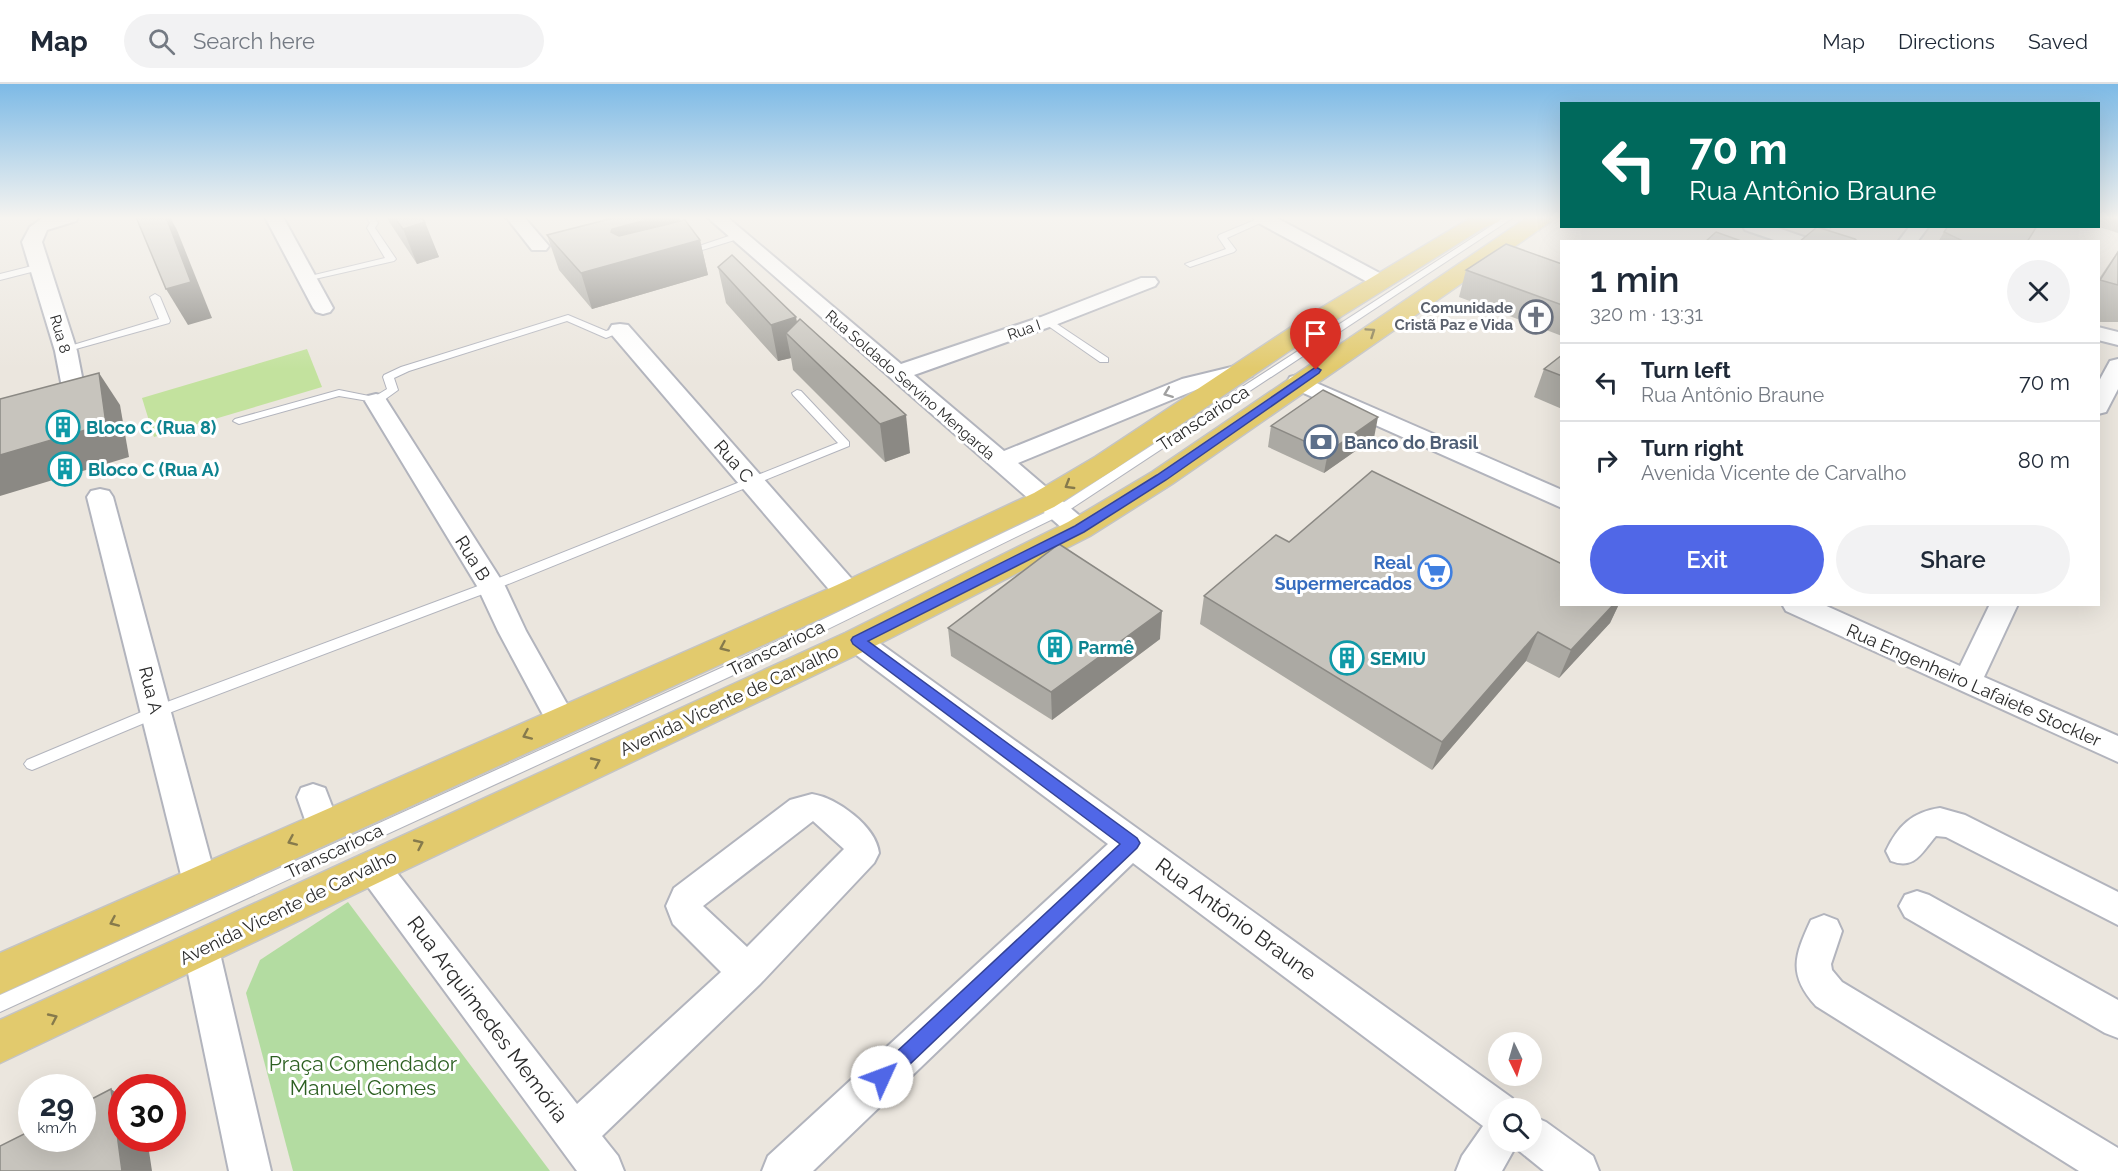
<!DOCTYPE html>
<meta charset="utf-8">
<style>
:root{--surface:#fff;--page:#f2f2f3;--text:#1f2937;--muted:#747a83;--line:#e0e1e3;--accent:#5067e7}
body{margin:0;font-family:Raleway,sans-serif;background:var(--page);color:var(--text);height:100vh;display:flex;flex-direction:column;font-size:22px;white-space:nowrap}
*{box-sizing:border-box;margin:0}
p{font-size:20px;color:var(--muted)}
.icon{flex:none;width:33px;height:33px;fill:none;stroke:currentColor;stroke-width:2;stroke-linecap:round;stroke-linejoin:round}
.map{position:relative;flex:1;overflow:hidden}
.sheet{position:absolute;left:1560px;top:156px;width:540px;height:366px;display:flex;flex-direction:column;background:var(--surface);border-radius:0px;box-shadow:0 6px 24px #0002}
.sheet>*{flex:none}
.guide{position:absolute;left:1560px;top:18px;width:540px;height:126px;border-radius:0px;box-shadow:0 6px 24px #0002;background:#00695c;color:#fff;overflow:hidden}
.needle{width:39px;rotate:175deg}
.fabs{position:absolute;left:1488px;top:948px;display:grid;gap:12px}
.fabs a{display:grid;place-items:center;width:54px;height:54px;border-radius:50%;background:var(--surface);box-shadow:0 6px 24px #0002;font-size:30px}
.speed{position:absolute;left:18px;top:990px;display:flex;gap:12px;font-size:30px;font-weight:700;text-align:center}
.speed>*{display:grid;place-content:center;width:78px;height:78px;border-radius:50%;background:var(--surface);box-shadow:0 6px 24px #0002;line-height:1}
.speed small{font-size:15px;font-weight:400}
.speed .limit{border:9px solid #d22;background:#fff;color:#111}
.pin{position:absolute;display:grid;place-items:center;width:51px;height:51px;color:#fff;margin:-62px -26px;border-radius:50% 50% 50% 0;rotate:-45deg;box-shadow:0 0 6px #0007}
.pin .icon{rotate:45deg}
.me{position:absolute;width:66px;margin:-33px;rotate:47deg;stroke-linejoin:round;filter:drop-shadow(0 0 4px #0008)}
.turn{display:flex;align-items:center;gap:21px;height:126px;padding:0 30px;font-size:27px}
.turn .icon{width:78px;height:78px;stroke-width:2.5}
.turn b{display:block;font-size:42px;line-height:51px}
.round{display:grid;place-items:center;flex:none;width:63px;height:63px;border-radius:32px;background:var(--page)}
.headline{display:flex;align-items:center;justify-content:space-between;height:102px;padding:0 30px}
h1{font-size:36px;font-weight:600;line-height:45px}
.primary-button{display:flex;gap:12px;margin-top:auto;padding:12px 30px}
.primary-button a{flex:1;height:69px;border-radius:36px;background:var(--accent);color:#fff;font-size:24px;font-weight:600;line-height:69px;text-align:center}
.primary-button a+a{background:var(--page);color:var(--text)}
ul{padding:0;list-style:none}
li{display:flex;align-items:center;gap:18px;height:78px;padding:0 30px;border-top:2px solid var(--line)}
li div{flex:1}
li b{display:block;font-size:22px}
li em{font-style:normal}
header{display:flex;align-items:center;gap:36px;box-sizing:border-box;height:84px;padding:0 30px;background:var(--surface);border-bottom:2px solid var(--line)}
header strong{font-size:28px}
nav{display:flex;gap:33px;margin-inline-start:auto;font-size:21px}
.search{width:420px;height:54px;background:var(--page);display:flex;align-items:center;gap:15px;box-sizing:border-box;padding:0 21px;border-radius:33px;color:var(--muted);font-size:22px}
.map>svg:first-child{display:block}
</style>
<header>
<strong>Map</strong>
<div class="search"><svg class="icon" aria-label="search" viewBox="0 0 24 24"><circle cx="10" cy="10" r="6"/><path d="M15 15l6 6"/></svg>Search here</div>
<nav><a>Map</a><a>Directions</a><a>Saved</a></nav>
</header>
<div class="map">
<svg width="2118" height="1087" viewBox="0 0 2118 1087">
<rect width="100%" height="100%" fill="#ebe6de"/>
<polygon fill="#b3dca1" points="348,818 550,1087 293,1087 246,909 260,876"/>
<polygon fill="#c3e29e" points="307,265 322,303 154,353 142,314"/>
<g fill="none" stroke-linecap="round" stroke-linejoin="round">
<g stroke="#b2b4bd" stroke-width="2">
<g id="lane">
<polygon points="366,133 374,133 378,139 375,144 396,175 394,177 306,197 306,193 385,174 367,144 370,139"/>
<polygon points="1262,133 1269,135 1227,154 1236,166 1234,168 1190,183 1185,180 1226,165 1218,153 1219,151"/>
<polygon points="1505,133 1514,133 1063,430 742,587 0,928 0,911 732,579 1055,424"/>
<polygon points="1816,142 1833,142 1829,145"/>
<polygon points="738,149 742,152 741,154 686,171 681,168"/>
<polygon points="40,180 43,181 43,185 0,196 0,190"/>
<polygon points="155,210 160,213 170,237 169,239 65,268 60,265 159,235 150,213"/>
<polygon points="568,231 606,247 620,243 625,246 606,254 567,237 409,287 394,294 398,306 380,319 339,312 239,340 233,337 235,335 339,306 374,313 387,305 383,293 384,291 401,283"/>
<polygon points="1048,234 1108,274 1108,278 1100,278 1044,239 1044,235"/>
<polygon points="797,306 801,307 849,358 849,362 496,505 161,632 37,684 32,686 27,684 24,680 27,676 151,624 486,499 838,359 793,311 792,309"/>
</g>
</g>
<g stroke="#b2b4bd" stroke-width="4">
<g id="street">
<polygon points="44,133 78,133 76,137 47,146 42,158 77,267 83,298 80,303 72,305 64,303 61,298 55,267 22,158 30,143"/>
<polygon points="265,133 283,133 333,224 330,228 323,230 316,228 313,224"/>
<polygon points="506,133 524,133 549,162 546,166 532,166"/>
<polygon points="707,133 727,133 901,280 1041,233 1141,194 1155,194 1158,198 1155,202 1055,241 914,291 1004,367 1182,295 1244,280 1252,282 1255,287 1252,292 1198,305 1018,379 1088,439 1092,445 1088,451 1079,453 1070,451"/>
<polygon points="1253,133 1275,133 1387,193 1390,197 1387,201 1373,201 1255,137"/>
<polygon points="1743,142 1772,142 1807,154 1809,158 1780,158 1745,146"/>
<polygon points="1910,142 1929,142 1917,158 1898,158"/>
<polygon points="620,240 628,241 858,502 862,509 858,516 848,518 838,516 612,251 609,246 612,241"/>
<polygon points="2098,243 2118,248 2118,261 2098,256"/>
<polygon points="2118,275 2118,305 2106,328 2098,330 2098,299 2110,277"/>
<polygon points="1298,291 1562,406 1562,424 1290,303 1287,298 1290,293"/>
<polygon points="376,310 384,312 387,317 505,502 526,547 576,636 572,644 561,648 550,644 498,547 477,502 365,317 368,312"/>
<polygon points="100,405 109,407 113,413 217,799 212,810 200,814 188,810 183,799 87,413 91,407"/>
<polygon points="1782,520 1822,520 1960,582 1990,520 2018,520 1984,593 2118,652 2118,678 1786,527"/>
<polygon points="857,547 867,550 1512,1014 1517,1024 1498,1024 1498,1058 1532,1058 1532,1032 1546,1038 1593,1072 1599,1087 1544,1087 1518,1066 1516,1062 1502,1087 1456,1087 1462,1072 1483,1042 1133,779 813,1087 762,1087 768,1072 1108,760 847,564 843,557 847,550"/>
<polygon points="313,700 325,704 340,743 335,753 323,757 311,753 297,713 301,704"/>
<path d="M 812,710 C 837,714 876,742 879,769 L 874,779 L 760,900 L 602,1052 L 618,1072 L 624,1087 L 577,1087 L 360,792 L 355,782 L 360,772 L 372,767 L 384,772 L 577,1020 L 721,888 L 673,840 L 666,822 L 674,804 L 790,716 ZM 813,737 L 844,765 L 747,863 L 703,822 Z"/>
<path d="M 1940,724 L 1965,731 L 2118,808 L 2118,841 L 1946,753 L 1936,752 C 1921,769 1915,786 1891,777 L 1886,767 C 1898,742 1912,728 1940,724 Z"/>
<polygon points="1917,807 1929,811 2118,916 2118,954 2105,949 1905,833 1899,822 1905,811"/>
<path d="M 1824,831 L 1837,836 L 1842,847 L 1831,880 L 1832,886 L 1842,898 L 2118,1064 L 2118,1087 L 2079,1087 L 1816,922 C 1787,890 1795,871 1811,836 Z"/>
<polygon points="201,849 214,853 219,865 271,1087 229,1087 183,865 188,853"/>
</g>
</g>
<g stroke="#c4c4c4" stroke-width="3">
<g id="primary">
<polygon points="1472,133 1501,133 1498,138 1483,144 1329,240 1115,385 1054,423 859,517 0,910 0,869 837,501 1034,409 1095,373 1311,230"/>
<polygon points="1528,133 1553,133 1550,138 1172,400 1090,452 869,565 0,979 0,936 845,549 1068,438 1152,388"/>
</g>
</g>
<use href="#lane" fill="#fff" fill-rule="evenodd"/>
<use href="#street" fill="#fff" fill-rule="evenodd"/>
<use href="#primary" fill="#e2ca6d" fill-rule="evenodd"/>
</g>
<g fill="#aba9a3">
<polygon points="386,133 421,133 439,173 417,180"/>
<polygon points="617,133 679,133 680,137 700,156 708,191 592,225 559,186 547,151"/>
<polygon points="2098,133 2118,133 2118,149 2096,142 2098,142"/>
<polygon points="1944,148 2027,158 1938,158"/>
<polygon points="2118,167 2118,238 2098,238 2098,196"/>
<polygon points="1562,180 1562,252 1459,213 1466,186"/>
<polygon points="718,183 797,238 910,369 885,378 793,286 791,274 778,277 726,219"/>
<polygon points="1562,271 1562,325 1534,313 1544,285"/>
<polygon points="1271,342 1374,354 1324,389 1268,363"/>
<polygon points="1289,458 1562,520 1619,520 1610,539 1559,594 1526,577 1432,686 1200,540 1204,512"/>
<polygon points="948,544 1160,555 1052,636 951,572"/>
</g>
<g fill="#8b8984">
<polygon points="166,133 170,133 177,146 212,234 188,241 166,205"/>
<polygon points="657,133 679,133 686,160 700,156 708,191 592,225 581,189 612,145"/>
<polygon points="425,138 439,173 417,180 403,145"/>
<polygon points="796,233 802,264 786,249 791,274 778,277 771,241"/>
<polygon points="99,289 120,321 129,373 0,412 0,371"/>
<polygon points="906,331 910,369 885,378 880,340"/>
<polygon points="1378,333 1374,354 1324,389 1328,368"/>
<polygon points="1614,520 1619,520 1610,539 1559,594 1571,566"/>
<polygon points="1162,527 1160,555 1052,636 1051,608"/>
<polygon points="1538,548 1526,577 1432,686 1442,658"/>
<polygon points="111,1005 122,1013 122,1054 147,1054 152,1087 122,1087"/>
</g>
<g fill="#c7c4bd" stroke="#8b8984" stroke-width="1.5">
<polygon points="136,133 166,133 191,198 166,205"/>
<polygon points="394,133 421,133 425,138 403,145"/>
<polygon points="617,133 657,133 612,145 611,148 619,152 685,136 700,156 581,189 547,151"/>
<polygon points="1948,142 2037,142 2027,158 1965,158 1944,148"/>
<polygon points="1817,143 1855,155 1858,158 1799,158"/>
<polygon points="1716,148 1744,158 1705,158"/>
<polygon points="1506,160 1562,180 1562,221 1466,186"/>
<polygon points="2118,168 2118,201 2100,196"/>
<polygon points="732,171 796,233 771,241 718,183"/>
<polygon points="800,235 906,331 880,340 786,249"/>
<polygon points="1562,271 1562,292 1544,285"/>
<polygon points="99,289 106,340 0,371 0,315"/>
<polygon points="1323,306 1378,333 1328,368 1271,342"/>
<polygon points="1372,387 1562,480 1562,520 1614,520 1571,566 1538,548 1442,658 1204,512 1276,451 1289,458"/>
<polygon points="1059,460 1162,527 1051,608 948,544"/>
<polygon points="111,1005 122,1087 0,1087 0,1062 32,1046 32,1054 82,1054 82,1020"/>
</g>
<defs><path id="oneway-chevron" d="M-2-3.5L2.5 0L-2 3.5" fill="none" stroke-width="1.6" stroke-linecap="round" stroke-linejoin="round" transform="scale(1.5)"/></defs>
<g stroke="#867a4c">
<use href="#oneway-chevron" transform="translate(1371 248) rotate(-34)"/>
<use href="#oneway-chevron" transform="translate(1069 401) rotate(149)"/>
<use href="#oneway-chevron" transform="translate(724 563) rotate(156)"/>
<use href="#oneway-chevron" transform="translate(527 651) rotate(156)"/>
<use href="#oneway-chevron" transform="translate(596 678) rotate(-25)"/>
<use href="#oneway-chevron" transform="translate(292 757) rotate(156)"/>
<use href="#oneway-chevron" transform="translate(419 760) rotate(-25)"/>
<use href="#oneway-chevron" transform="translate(114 838) rotate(156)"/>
<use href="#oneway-chevron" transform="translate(53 934) rotate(-25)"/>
</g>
<use stroke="#a0a0a0" href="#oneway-chevron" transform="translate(1168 309) rotate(159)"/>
<linearGradient id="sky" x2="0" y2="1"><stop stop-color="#7dbae6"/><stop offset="0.47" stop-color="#f6f4f0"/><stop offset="1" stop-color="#f6f4f0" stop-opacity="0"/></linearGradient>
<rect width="2118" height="285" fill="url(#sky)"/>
<polygon fill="#5067e7" stroke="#344396" stroke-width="1.5" points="1316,283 1321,286 1319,289 1166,396 1084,448 868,557 1137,754 1140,759 1137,764 889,1000 882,1002 876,1000 873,993 876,987 1120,760 853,560 851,556 853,553 1075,442 1157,391"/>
<defs>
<g id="church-ring" transform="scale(1.725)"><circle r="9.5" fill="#fff" stroke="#6b7280" stroke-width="1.5"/><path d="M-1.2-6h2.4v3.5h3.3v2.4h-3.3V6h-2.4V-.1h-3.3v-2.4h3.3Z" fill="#6b7280"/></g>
<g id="building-ring" transform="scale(1.725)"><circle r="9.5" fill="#fff" stroke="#0f9aa8" stroke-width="1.5"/><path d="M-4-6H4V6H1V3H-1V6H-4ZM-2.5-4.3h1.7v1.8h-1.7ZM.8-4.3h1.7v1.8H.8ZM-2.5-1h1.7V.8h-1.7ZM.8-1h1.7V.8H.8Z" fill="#0f9aa8"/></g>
<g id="bank-ring" transform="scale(1.725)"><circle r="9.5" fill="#fff" stroke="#5c6f8a" stroke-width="1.5"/><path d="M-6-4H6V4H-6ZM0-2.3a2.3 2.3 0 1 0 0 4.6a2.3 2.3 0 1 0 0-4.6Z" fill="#5c6f8a"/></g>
<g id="supermarket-ring" transform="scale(1.725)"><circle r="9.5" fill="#fff" stroke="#3f7fe0" stroke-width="1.5"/><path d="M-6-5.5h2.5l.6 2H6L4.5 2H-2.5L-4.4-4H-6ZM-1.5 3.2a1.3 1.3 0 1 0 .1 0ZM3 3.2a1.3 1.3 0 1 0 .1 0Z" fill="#3f7fe0"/></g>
</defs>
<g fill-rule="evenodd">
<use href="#church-ring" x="1536" y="233"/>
<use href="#building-ring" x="63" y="343"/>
<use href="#bank-ring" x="1321" y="358"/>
<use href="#building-ring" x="65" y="385"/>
<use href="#supermarket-ring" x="1435" y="488"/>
<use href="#building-ring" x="1055" y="563"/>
<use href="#building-ring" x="1347" y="574"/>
</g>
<g text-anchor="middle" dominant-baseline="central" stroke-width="6" stroke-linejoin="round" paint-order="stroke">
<g font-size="15" font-weight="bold" fill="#5b616d" stroke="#fff" text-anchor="end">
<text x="1513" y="224">Comunidade<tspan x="1513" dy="17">Cristã Paz e Vida</tspan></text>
</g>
<g font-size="15" fill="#2b2b2b" stroke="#fff">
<text transform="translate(1024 246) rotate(-19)">Rua I</text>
<text transform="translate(60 250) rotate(74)">Rua 8</text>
<text transform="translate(910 301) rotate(41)">Rua Soldado Servino Mengarda</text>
</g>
<g font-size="18" fill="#2b2b2b" stroke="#fff">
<text transform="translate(1203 334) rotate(-33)">Transcarioca</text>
<text transform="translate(734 377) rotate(49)">Rua C</text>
<text transform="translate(473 474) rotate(58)">Rua B</text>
<text transform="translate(776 564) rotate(-26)">Transcarioca</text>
<text transform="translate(1974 601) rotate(24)">Rua Engenheiro Lafaiete Stockler</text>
<text transform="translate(151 606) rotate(76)">Rua A</text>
<text transform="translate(729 616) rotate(-25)">Avenida Vicente de Carvalho</text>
<text transform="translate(334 767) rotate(-25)">Transcarioca</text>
<text transform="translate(288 823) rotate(-26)">Avenida Vicente de Carvalho</text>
</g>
<g font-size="18" font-weight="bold" fill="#0d838f" stroke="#fff" text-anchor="start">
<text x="86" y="343">Bloco C (Rua 8)</text>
<text x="88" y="385">Bloco C (Rua A)</text>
<text x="1078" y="563">Parmê</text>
<text x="1370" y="574">SEMIU</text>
</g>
<g font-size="18" font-weight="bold" fill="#4e5e75" stroke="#fff" text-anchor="start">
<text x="1344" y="358">Banco do Brasil</text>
</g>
<g font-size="18" font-weight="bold" fill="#366cbe" stroke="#fff" text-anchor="end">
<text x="1412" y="478">Real<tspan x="1412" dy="21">Supermercados</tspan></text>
</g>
<g font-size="21" fill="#2b2b2b" stroke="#fff">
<text transform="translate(1236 835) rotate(36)">Rua Antônio Braune</text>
<text transform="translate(488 935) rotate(53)">Rua Arquimedes Memória</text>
</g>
<g font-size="21" fill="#2d6022" stroke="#fff">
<text x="363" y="979">Praça Comendador<tspan x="363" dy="24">Manuel Gomes</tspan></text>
</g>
</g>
</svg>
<div class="fabs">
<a><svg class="needle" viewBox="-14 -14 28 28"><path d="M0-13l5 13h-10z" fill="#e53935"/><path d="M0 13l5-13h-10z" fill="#747a83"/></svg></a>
<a><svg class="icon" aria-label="search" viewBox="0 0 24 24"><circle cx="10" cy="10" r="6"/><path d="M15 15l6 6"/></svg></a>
</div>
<div class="speed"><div>29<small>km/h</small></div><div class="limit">30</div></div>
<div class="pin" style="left:1316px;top:286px;background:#d93025"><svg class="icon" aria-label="arrive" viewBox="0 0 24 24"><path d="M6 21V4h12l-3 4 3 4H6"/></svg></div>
<svg class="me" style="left:882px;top:993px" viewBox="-20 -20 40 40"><circle r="19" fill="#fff"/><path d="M0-13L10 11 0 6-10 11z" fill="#5067e7"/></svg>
<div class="guide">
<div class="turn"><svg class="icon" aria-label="left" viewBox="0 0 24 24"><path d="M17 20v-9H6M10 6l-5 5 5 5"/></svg><div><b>70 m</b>Rua Antônio Braune</div></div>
</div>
<section class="sheet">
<div class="headline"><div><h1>1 min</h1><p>320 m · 13:31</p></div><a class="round"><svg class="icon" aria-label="close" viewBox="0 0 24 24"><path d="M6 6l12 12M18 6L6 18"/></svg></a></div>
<ul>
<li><svg class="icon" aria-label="left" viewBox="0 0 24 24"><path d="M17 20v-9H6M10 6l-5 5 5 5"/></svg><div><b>Turn left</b><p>Rua Antônio Braune</p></div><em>70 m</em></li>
<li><svg class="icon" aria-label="right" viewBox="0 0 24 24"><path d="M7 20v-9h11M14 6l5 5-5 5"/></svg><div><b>Turn right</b><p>Avenida Vicente de Carvalho</p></div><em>80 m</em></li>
</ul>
<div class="primary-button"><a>Exit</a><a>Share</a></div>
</section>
</div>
